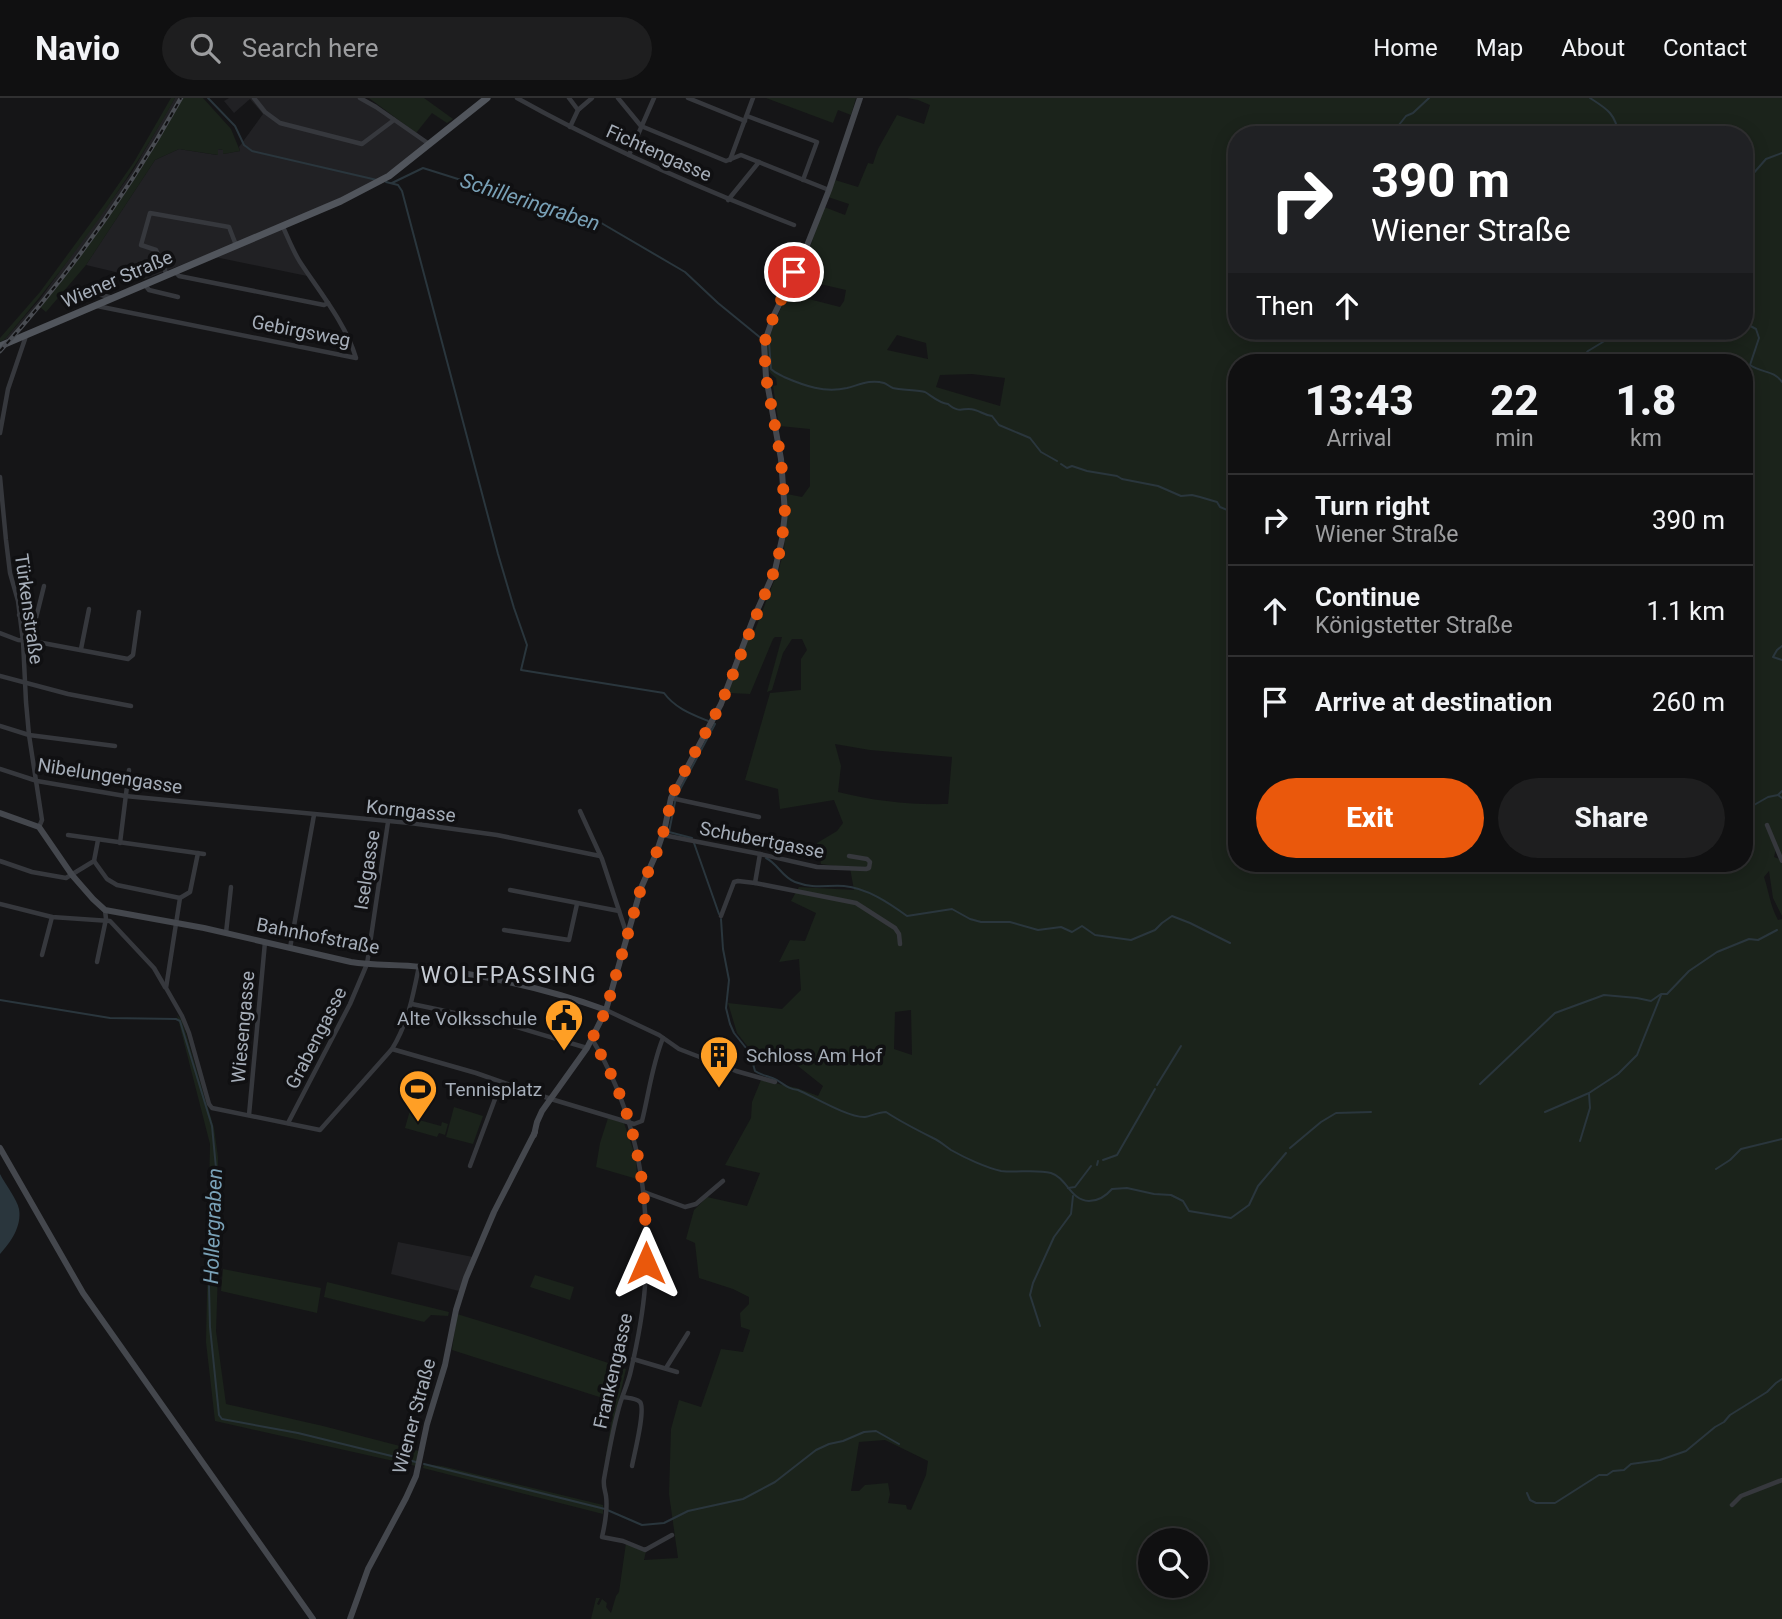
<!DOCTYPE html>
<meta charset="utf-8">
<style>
:root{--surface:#101011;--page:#1e1e1f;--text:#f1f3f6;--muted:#9c9d9f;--line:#303031;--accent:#ea580c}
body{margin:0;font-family:Roboto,sans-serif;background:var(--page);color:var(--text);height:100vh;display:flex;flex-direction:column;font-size:26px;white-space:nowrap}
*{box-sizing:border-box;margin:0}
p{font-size:23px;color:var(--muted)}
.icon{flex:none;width:38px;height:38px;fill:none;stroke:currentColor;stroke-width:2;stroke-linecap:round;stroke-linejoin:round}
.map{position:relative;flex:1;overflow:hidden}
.details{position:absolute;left:1228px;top:256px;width:525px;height:518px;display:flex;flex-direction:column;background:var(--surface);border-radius:28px;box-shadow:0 4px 18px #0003,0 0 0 2px var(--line)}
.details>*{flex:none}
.top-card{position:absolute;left:1228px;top:28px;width:525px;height:214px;border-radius:28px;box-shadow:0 4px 18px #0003,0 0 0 2px var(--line);background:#202124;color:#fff;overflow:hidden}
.tools{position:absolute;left:1138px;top:1430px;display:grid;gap:14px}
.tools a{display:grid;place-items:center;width:70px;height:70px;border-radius:50%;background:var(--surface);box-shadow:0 4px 18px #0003,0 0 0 2px var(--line);font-size:35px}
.pin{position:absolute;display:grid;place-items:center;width:60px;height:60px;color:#fff;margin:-30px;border:4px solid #fff;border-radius:50%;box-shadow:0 2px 7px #0007}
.me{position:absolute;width:77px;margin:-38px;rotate:0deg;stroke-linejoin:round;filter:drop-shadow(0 0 5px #0008)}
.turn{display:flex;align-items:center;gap:24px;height:147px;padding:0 28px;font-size:32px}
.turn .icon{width:91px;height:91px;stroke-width:2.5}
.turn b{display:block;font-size:49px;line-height:60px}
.then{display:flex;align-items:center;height:66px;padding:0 28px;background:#0003;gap:14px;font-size:26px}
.eta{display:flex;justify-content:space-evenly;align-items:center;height:119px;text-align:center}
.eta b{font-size:42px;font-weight:800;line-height:49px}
.action{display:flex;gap:14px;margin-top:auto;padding:14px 28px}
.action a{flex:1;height:80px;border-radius:42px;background:var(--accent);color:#fff;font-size:28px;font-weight:800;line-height:80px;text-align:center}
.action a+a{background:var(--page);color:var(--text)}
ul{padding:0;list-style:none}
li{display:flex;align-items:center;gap:21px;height:91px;padding:0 28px;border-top:2px solid var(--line)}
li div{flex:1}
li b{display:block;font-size:26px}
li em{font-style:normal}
header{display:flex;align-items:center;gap:42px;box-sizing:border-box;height:98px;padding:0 35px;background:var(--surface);border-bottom:2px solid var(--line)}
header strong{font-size:33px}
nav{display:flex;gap:38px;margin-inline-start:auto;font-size:24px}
.search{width:490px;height:63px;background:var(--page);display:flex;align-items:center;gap:18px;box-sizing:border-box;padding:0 24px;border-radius:38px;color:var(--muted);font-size:26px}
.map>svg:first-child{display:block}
</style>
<header>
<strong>Navio</strong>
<div class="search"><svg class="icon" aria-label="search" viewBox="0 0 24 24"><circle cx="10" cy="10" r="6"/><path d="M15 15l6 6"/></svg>Search here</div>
<nav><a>Home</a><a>Map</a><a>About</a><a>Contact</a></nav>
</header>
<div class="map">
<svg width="1782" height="1521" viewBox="0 0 1782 1521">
<rect width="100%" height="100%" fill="#151517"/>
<g fill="#212124">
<polygon points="175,0 182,0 152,52 100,131 40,209 16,237 4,242 40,201 132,74"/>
<polygon points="229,0 363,0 428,45 388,75 361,91 230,148 145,181 86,167 155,62 179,51 217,57 217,51 223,52 223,56 240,53 239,49 263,16 250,1 234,15 224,3"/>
<polygon points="284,130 299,160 312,179 215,159"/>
<polygon points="398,1144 473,1159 459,1193 391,1176"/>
</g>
<g fill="#1b231b" fill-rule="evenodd">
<path d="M 171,0 L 175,0 C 127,87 69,166 4,242 L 0,244 L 0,240 L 40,194 L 104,107 L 134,64 Z"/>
<path d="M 182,0 L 203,0 L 231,31 L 240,53 L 223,56 L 223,52 L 218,51 L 218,57 L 179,51 L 155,62 L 86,167 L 46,214 L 40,209 C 92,143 141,74 182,0 Z"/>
<polygon points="369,0 424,0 453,21 447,25 432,15 416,35"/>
<polygon points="766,0 856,0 851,17 838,12 833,25"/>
<path d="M 907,0 L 1782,0 L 1782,760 L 1776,751 L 1774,759 L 1779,761 L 1782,766 L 1782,818 L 1773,800 L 1769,773 L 1764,779 C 1769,794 1770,807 1778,822 L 1782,821 L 1782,1521 L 591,1521 L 596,1500 L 600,1500 L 597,1506 L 599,1507 L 602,1501 L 607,1505 L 606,1509 L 611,1515 L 616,1498 L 619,1494 L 626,1445 L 646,1453 L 644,1462 L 678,1460 L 669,1396 L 671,1331 L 679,1302 L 701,1309 L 721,1251 L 743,1254 L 750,1232 L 741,1229 L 740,1215 L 749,1206 L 749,1199 L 733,1191 L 699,1180 L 695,1145 L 686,1141 L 694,1112 L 707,1099 L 747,1108 L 760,1075 L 725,1067 L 751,1020 L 752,1004 L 761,982 L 797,990 L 818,998 L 823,988 L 793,964 L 778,956 L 755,958 L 737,935 L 728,905 L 782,911 L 801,892 L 799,861 L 779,864 L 790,842 L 805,843 L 816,815 L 791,803 L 799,789 L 854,792 L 850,770 L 821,766 L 817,745 L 837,733 L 843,725 L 834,702 L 780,711 L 778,691 L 745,682 L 770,595 L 801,592 L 801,561 L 807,552 L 802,541 L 792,541 L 783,555 L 772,592 L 767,594 L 782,539 L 775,539 L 773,541 L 750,596 L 730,595 L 730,590 L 751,534 L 755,532 L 774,483 L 776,482 L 784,452 L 787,396 L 802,399 L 810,388 L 810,331 L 779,328 L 773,288 L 777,287 L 776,280 C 752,264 778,219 785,201 L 800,205 L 800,203 L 791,200 L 795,201 L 795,199 L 790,196 L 799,188 L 799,185 L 795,182 L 801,184 L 802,188 L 803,183 L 806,182 L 796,177 L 804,174 L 804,170 L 799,172 L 806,158 L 810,160 L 815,152 L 810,149 L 824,109 L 845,117 L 849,106 L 828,99 L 835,82 L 858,89 L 868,65 L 873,66 L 878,51 L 897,17 L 924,26 L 930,7 L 918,2 ZM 1237,37 L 1745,37 L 1745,233 L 1237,233 ZM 807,183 L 846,192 L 844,203 L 840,209 L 801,199 L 803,193 L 806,194 L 806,191 L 803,190 ZM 897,237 L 926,245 L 928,261 L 887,252 ZM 1237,264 L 1745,264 L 1745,765 L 1237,765 ZM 972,276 L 1005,280 L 1000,308 L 936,289 L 940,277 ZM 835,646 L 870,652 L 952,659 L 948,706 C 911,707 873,703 838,694 L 841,668 ZM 911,912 L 912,957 L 894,951 L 895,914 ZM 885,1342 L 928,1363 L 926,1377 L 911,1412 L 907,1411 L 906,1407 L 888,1405 L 890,1396 L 888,1385 L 865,1387 L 859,1393 L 851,1393 L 859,1344 ZM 1150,1442 L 1195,1442 L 1195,1488 L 1150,1488 Z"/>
<polygon points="177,917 182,922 214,1030 218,1059 218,1174 216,1233 226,1306 323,1328 419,1353 416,1368 215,1323 206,1244 210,1046"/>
<polygon points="411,1009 422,1012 419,1022 441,1028 442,1024 448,1026 445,1037 439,1035 437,1039 405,1030"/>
<polygon points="454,1009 483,1018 473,1046 446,1039"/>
<polygon points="608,1020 624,1025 636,1060 637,1081 596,1069 600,1045"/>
<polygon points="223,1171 321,1190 317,1215 221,1193"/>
<polygon points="535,1177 574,1189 570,1202 530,1189"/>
<polygon points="327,1184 449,1214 448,1218 431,1217 424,1224 324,1199"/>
<polygon points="457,1216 522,1236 626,1271 604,1368 615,1304 452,1252"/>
<polygon points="424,1366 442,1368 603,1407 603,1416 423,1370"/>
</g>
<path fill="#2a363d" d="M 0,1076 C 5,1086 17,1101 19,1111 C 22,1128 11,1144 0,1156 Z"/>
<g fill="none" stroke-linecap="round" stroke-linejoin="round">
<g stroke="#2a363d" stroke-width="2">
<polyline points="208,0 235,28 244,47 252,53 377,82"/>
<path d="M 1590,0 C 1607,11 1615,15 1619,37"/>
<polyline points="1391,37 1406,18 1413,15 1429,0"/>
<path d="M 386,84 L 398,87 L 402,93 L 498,456 L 514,510 L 527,547 L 521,572 L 664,595 C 675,610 691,616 708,623"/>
<polyline points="392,85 423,70 477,87 591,119 685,174 718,205 762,241"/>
<polyline points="1745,85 1766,61 1782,55"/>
<path d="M 1745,225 L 1756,231 L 1759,240 L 1750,267 C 1761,275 1774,272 1782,284"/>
<path d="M 769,244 L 771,271 C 775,275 779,276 784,279 C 805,288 824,295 847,290 C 859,287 870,281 884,285 C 887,286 890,289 893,290 C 900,292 919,292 925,294 C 933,299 939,305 948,306 C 961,317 963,308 975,312 C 982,314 984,317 992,318 L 999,327 L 1030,340 L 1041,354 L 1057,363"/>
<polyline points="1579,264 1588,253 1621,233"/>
<polyline points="1061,366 1067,370 1072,368 1087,373 1117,378 1122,381 1158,388 1181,398 1192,397 1200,399 1217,404 1220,409 1237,416"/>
<polyline points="1782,548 1777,552 1773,559 1782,562"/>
<polyline points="1782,693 1778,697 1782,700"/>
<polyline points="1754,707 1768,699 1778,697"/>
<polyline points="1745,711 1748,710"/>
<polyline points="692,740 669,734 676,699 715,626 713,625"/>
<polyline points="694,745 719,816"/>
<path d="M 766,760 C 778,766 782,779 795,784 C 814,791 825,787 844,788 C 867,790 889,805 907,818 L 952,811 L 970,821 L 981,824 L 1010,824 L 1038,832 L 1061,829 L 1072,834 L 1082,828 L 1095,837 L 1131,842 L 1155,832 L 1162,825 L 1172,818 L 1190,825 L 1230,845"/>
<path d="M 721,821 L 723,851 L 729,882 L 726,910 L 730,926 L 734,935 L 750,955 L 755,973 C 762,978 770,978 777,982 C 785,987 788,991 798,992 C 814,999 849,1020 865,1019 C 871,1018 879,1014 886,1014 C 901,1024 917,1032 933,1040 C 940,1043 945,1048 951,1052 C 965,1060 987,1070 1001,1073 C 1017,1075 1035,1071 1051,1075 C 1067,1080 1070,1102 1089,1103 C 1099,1103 1106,1098 1112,1091 L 1127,1090 L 1154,1096 L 1171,1097 L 1183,1103 L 1189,1113 L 1231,1120 L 1249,1107 L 1258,1088 L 1286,1055"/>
<polyline points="0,902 110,920 176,921 180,923 212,1028 216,1070 209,1189 210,1229 219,1317 222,1321 298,1335 416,1364"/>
<polyline points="1480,986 1555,915 1604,897 1637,900 1651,903 1661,896 1667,896 1689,873 1717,854 1749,841 1758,842 1777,832"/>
<polyline points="1157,987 1181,948"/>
<polyline points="1545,1014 1589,995 1618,976 1637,957 1661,897"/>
<polyline points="1580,1043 1590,1010 1589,996"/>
<polyline points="1290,1050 1321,1024 1336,1015 1371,1014"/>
<polyline points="1103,1062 1117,1057 1155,991"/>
<polyline points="1097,1067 1098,1063"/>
<polyline points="1716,1071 1730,1062 1741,1051 1782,1041"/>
<polyline points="1068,1090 1075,1089 1091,1068"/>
<polyline points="1040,1228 1030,1197 1033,1185 1054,1139 1071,1116 1073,1098"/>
<polyline points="424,1366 605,1411 642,1427 664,1425 688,1413 743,1401 775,1384 816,1352 829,1346 843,1343 864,1334 876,1333 899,1346"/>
<polyline points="1527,1395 1530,1402 1536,1405 1555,1405 1599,1377 1607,1377 1613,1373 1624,1372 1631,1366 1660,1362 1686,1353 1715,1329 1724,1324 1730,1317 1767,1294 1776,1285 1782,1281"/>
</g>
<g stroke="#36383d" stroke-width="4.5">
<polyline points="254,0 265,14 280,25 362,46 394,22"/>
<polyline points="360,0 376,9 429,46"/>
<path d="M 517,0 C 606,50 699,90 794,127"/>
<polyline points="569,0 578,12"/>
<polyline points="618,0 641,28 726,63 741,57 829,92"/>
<polyline points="688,0 745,23"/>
<polyline points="747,18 817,44 803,82"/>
<polyline points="570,29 578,12 592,0"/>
<polyline points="629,57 654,0"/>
<polyline points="730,62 753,0"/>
<polyline points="728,102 759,64"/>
<polyline points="175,174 179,178 324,207 328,205"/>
<polyline points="167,177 156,152 141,147 150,115 229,129 236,147"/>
<polyline points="145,187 149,192 178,199"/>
<polyline points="86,193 113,200"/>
<path d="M 97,208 L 356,260 C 346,226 319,193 300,164 C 293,153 288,140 283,129"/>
<polyline points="0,335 8,291 26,238"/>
<polyline points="0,379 6,442 10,475 18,503 23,543 26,604 29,637 42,722 39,729"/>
<polyline points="19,517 36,520 44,488"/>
<polyline points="0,535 18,542 32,543 128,561 133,557 139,514"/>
<polyline points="81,551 89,511"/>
<polyline points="0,578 68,596 131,608"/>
<polyline points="0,628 29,637 115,648"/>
<polyline points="0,671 37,683 125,698 410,725 497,737 600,758"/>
<polyline points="671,700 759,719"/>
<polyline points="580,713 602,761 627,837"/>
<polyline points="1767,727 1782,763"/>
<polyline points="68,737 204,756"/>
<polyline points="663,737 760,756 817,769 866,771 869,770 870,764 867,761 849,758"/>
<polyline points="120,745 129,672"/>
<polyline points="0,763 32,774 66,780 94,763 98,742"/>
<polyline points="94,763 107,781 117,787 180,800 190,794 198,755"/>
<polyline points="755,785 760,756"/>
<polyline points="510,792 619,813"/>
<path d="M 180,800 L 166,890 L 182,918 L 189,935 L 209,1006 L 212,1010 L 320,1032 L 392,951 C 408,925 413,898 419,868"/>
<polyline points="0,806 52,819 110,823 154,870 165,889"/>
<polyline points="721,818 734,784 738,783 755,785 856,805 895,830 899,836 900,846"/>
<polyline points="504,832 569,842 577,806"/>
<polyline points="226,835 231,789"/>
<polyline points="290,850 314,717"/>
<polyline points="42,857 52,819"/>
<polyline points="97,864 106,821 105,812"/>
<polyline points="412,906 503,925 587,950"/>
<polyline points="606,912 659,937 679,951 736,973 775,984"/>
<path d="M 592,941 C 631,1006 647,1075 646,1151 C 646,1163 647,1176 645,1188 C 643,1215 637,1246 631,1272 C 628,1287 621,1299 618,1313 C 612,1335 608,1359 604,1381 C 603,1388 605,1392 606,1398 C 608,1412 605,1426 602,1439 L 623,1443 L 645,1452 L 672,1437"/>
<path d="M 392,951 L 476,975 L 551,1001 L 634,1026 L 642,1023 C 649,995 652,967 663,940"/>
<polyline points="249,1017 265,844"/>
<polyline points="288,1025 350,906 367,866 388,724"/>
<polyline points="470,1068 501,985"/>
<polyline points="644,1094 685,1109 696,1106 723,1083"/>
<polyline points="633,1261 677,1274"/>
<polyline points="666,1270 688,1235"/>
<path d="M 623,1299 C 628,1300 636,1300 640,1304 C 646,1311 634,1357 632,1368"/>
<polyline points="1732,1407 1741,1398 1782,1382"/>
</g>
<g stroke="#44474d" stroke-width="6">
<path d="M 0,715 L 39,729 L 72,777 L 93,801 L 105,812 L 204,830 L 351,864 C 374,868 398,866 421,869 C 484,877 546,890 606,912"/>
<polyline points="534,1037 537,1024 542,1013 587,950 606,912 641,790 656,756 665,729 671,700 721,606 752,524 775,472 782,441 785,415 781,361 766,279 764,246 774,217 804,155 829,92 860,0"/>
<polyline points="0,1050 83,1195 313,1521"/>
<polyline points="350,1521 368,1471 406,1400 416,1378 427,1326 445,1267 456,1212 466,1180 494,1114 535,1034"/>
</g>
<polyline stroke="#51555c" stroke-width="7" points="0,248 341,103 389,78 487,0"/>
<g stroke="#494c52" stroke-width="4.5">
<path id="rail" d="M 0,253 C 70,176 130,91 181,0"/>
</g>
<use href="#rail" stroke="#101012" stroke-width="2" stroke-dasharray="5" stroke-linecap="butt"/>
</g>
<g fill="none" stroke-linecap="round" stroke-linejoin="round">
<path stroke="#ea580c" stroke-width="12" stroke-dasharray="0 21.6" d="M 646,1165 C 647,1081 636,1014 592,941 L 606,912 L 641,790 L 656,756 L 665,729 L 673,695 L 721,606 L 777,466 L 782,441 L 785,415 L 781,361 L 766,279 L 764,246 L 774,217 L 794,174"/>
</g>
<defs>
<g id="civic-pin" transform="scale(2.0125)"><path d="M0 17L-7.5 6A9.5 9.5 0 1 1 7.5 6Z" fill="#ff9f25" stroke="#101012"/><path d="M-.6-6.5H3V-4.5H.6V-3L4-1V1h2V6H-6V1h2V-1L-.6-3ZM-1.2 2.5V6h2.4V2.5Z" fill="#111"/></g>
<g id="building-pin" transform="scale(2.0125)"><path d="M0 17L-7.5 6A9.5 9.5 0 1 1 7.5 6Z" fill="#ff9f25" stroke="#101012"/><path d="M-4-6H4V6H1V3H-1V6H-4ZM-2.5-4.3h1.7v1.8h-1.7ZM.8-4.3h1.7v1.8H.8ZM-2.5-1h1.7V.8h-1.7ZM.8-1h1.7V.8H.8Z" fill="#111"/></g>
<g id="stadium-pin" transform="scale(2.0125)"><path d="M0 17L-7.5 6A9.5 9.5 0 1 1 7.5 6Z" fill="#ff9f25" stroke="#101012"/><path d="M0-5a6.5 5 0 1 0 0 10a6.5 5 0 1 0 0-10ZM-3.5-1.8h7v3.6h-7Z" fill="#111"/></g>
</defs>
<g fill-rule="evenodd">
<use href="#civic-pin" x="564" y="920"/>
<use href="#building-pin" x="719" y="957"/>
<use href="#stadium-pin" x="418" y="991"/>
</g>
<g text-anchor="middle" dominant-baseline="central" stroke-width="7" stroke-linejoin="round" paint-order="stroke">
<g font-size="19" fill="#a6aeb9" stroke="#101012">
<text transform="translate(659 55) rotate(24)">Fichtengasse</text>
<text transform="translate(117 181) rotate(-23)">Wiener Straße</text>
<text transform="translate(301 233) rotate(11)">Gebirgsweg</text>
<text transform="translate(29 511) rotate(82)">Türkenstraße</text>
<text transform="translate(110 678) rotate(9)">Nibelungengasse</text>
<text transform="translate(411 713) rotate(6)">Korngasse</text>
<text transform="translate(762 742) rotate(11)">Schubertgasse</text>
<text transform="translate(367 772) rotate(-81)">Iselgasse</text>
<text transform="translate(318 838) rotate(11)">Bahnhofstraße</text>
<text transform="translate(243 929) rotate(-85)">Wiesengasse</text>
<text transform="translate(316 940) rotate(-63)">Grabengasse</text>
<text transform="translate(613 1273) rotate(-77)">Frankengasse</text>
<text transform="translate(414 1318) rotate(-75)">Wiener Straße</text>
</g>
<g font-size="19" fill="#a6aeb9" stroke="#101012" text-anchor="start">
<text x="537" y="920" text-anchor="end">Alte Volksschule</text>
<text x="746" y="957">Schloss Am Hof</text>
<text x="445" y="991">Tennisplatz</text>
</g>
<g font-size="21" font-style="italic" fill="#79a1b7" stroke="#101012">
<text transform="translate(530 104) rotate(18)">Schilleringraben</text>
<text transform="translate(213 1128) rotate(-88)">Hollergraben</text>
</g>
<g font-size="23" letter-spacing="2" fill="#c7ccd4" stroke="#101012">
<text x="509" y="877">WOLFPASSING</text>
</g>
</g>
</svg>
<div class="tools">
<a><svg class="icon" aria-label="search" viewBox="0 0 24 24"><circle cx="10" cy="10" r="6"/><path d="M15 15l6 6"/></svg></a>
</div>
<div class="pin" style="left:794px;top:174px;background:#d93025"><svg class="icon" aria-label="arrive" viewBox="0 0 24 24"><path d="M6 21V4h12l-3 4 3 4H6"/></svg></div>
<svg class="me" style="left:646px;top:1165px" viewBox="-20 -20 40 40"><path d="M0-17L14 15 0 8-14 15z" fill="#ea580c" stroke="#fff" stroke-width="4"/></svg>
<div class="top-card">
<div class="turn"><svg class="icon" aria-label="right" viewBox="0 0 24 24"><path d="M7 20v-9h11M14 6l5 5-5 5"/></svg><div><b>390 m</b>Wiener Straße</div></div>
<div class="then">Then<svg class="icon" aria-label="ahead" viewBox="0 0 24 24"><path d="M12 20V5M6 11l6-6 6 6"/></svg></div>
</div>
<section class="details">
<div class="eta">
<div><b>13:43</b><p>Arrival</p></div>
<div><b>22</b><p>min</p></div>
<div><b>1.8</b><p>km</p></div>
</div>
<ul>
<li><svg class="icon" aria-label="right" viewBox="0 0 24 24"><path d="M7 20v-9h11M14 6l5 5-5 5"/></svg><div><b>Turn right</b><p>Wiener Straße</p></div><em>390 m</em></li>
<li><svg class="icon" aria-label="ahead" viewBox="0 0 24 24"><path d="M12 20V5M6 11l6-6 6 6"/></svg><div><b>Continue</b><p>Königstetter Straße</p></div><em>1.1 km</em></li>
<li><svg class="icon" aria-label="arrive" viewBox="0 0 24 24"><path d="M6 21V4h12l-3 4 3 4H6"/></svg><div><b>Arrive at destination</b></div><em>260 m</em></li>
</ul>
<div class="action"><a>Exit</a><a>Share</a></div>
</section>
</div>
